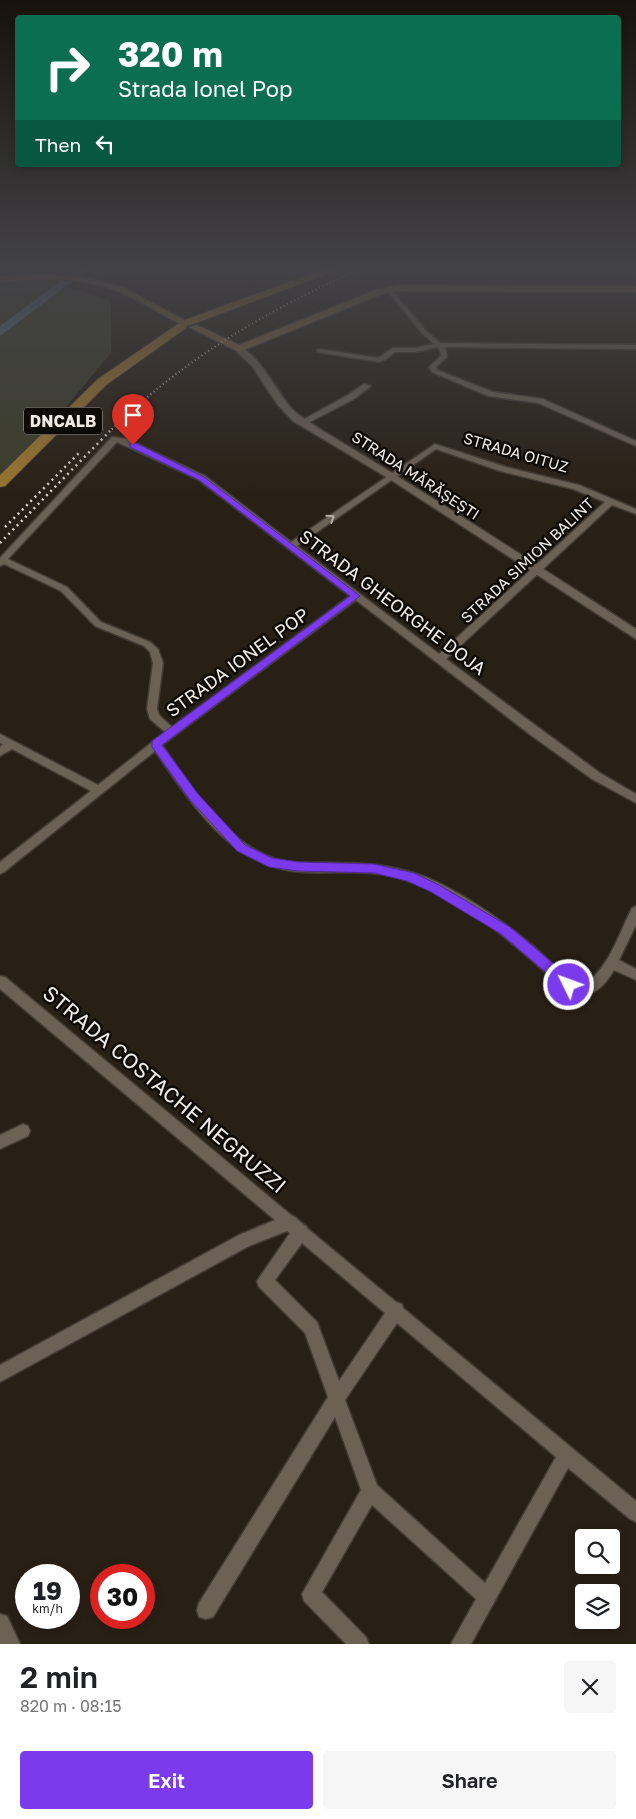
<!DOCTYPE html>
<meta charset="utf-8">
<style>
:root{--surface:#fff;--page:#f6f6f6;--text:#202124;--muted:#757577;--accent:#7c3aed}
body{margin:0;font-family:"Golos Text",sans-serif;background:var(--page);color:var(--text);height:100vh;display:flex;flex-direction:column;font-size:19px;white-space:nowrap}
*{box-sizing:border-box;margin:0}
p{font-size:16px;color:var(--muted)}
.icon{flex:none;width:28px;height:28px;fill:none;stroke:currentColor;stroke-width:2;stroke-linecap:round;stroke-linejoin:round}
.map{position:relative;height:1644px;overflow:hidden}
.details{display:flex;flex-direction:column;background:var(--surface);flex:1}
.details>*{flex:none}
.top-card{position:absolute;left:15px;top:15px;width:606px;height:152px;border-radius:5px;box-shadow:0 2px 8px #0003;background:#0b6e4f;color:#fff;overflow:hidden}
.buttons{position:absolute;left:575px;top:1529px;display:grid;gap:10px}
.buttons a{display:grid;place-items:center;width:45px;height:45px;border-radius:5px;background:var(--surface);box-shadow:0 2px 8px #0003;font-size:25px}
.speed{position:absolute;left:15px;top:1564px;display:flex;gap:10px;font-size:25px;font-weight:700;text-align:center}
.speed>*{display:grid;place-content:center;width:65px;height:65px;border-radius:50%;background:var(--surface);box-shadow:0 2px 8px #0003;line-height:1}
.speed small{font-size:12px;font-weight:400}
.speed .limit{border:8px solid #d22;background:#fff;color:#111}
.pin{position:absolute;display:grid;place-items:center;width:42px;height:42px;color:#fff;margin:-51px -21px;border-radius:50% 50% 50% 0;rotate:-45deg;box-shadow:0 0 5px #0007}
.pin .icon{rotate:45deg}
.me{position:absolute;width:55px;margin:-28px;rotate:312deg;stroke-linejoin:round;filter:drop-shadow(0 0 4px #0008)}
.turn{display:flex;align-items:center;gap:18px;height:105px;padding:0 20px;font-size:22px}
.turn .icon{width:65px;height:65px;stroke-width:2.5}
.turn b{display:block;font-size:35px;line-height:42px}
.then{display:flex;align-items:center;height:48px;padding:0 20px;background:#0003;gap:10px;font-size:19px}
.round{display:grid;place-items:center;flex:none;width:52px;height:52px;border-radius:5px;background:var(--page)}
.overview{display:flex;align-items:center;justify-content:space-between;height:85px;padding:0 20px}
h1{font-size:30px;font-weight:600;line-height:38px}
.cta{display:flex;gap:10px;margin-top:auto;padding:10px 20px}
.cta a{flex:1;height:58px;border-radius:5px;background:var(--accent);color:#fff;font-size:20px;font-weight:600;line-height:58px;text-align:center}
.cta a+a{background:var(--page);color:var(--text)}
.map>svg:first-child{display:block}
</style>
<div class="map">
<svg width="636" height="1644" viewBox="0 0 636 1644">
<rect width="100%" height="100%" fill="#292015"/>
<polygon fill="#3c3e2a" points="18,280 52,282 111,301 111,353 45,432 0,477 0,284"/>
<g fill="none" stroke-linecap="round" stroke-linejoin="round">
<polygon fill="#597587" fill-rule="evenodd" points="81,266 93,266 0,336 0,326"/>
<g stroke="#423b34" stroke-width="3">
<g id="minor">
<polygon points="389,287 426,331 440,343 636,345 636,349 445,347 447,357 436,367 437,370 493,392 543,399 636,441 636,446 538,403 488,396 432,372 429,367 441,356 440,350 437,347 416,352 395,352 386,359 379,362 317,352 317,350 319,349 378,358 393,348 416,348 434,344 422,333 387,290 386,289"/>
<polygon points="364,384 371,386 354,399 306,424 299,422 348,395"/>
<path d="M 112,437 L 127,439 L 205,476 L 291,542 L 435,444 L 506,467 L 579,485 L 636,509 L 636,514 L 612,505 L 446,659 L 600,773 L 636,794 L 636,803 L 592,779 L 528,733 L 356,600 L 162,745 C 192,787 223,842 276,859 C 296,865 319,862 340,863 C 374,863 407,867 439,883 C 473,900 504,922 533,946 C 546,957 562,976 577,983 L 586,983 C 610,966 619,933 632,908 L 636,906 L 636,925 L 619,960 L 636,969 L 636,980 L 614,970 C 601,992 589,1000 564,989 C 518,947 467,900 406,880 C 372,868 336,874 301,872 C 230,867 192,804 155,751 L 4,872 L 0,874 L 0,862 L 91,791 L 12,749 L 0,756 L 0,747 L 3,744 L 0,743 L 0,734 L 98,785 L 165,732 L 150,719 L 147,709 L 153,663 L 150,652 L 144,646 L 95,626 L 61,591 L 4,564 L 0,566 L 0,558 ZM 117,442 L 199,480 L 350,596 L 172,727 L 159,715 L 157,709 L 163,663 L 158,649 L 150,642 L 101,622 L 67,587 L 8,559 ZM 436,449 L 500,471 L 573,489 L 605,502 L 439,654 L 297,546 Z"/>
<path d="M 0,976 L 5,977 L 291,1215 C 297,1217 300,1223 306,1226 L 308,1229 L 396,1302 L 402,1304 L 403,1308 L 636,1501 L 636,1522 L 630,1519 L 568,1468 L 471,1644 L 451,1644 L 476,1599 L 372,1505 L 322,1592 L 366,1637 L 369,1644 L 346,1644 L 304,1601 L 302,1594 L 361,1490 L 335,1417 L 213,1617 L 206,1619 L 199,1617 L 197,1610 L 199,1603 L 328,1397 L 305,1333 L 259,1287 L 257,1281 L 290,1233 L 287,1231 L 249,1246 L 0,1382 L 0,1365 L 239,1235 L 275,1220 L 0,989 ZM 302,1243 L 385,1313 L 339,1381 L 317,1322 L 275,1280 ZM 397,1323 L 556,1457 L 485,1583 L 377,1485 L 345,1400 Z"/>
<polygon points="23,1124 28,1126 30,1131 28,1136 0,1149 0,1135"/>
<polygon points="0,1614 7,1616 20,1644 0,1644"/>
</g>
</g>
<g stroke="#423b34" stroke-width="3">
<path id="tertiary" d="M 236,347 C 253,344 280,397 292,409 C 301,418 313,424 323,431 C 429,494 532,562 636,629 L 636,639 L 388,478 L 293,421 L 277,404 L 252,366 L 236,351 Z"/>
</g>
<g stroke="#423b34" stroke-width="3">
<g id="secondary">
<path d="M 44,274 L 91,279 L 122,287 L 190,323 L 182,325 C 160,314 140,300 117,291 C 81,277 38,277 0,283 L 0,277 Z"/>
<polygon points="398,285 636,286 636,292 398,291 382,294 239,352 189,327 197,325 239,345 376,290"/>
</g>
</g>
<g stroke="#423b34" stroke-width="2">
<polygon id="primary" points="333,266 348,266 193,324 187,325 186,328 106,385 5,486 0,487 0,475 98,379 178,324 184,323 185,320"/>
</g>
<use href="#minor" fill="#6c6155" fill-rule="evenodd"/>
<use href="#tertiary" fill="#6c6155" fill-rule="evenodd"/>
<use href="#secondary" fill="#846c42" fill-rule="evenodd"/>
<use href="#primary" fill="#9c7630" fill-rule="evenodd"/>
<path stroke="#dbd5ce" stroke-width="2" stroke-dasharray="1 3" stroke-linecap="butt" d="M 109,432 C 184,358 272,307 368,266"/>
<g stroke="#dbd5ce" stroke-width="2.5" stroke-dasharray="2 4" stroke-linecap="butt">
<polyline points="5,527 81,451"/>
<polyline points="0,543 110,431"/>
</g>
</g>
<defs><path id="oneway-chevron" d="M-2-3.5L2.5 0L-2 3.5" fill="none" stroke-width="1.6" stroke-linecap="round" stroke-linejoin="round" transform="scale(1.25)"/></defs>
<use stroke="#b5ada4" href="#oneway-chevron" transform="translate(331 518) rotate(-34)"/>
<linearGradient id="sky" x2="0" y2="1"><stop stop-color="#17120c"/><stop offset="0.54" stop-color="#434246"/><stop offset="1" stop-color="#434246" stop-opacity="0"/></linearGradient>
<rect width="636" height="496" fill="url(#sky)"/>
<polygon fill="#7c3aed" stroke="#51269a" points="130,443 136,443 204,477 360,596 162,745 198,794 245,845 272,858 298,862 374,864 414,873 439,885 510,927 574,981 576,985 574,989 565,989 501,934 431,892 407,881 374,873 298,871 269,867 237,851 190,800 152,747 152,741 350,596 199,480 130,447"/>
<g text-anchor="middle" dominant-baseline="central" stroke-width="5" stroke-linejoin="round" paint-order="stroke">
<g font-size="15" fill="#f1ebe4" stroke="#0e0a06">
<text transform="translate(516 452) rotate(16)">STRADA OITUZ</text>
<text transform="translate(416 475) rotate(33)">STRADA MĂRĂȘEȘTI</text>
<text transform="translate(527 560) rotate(-43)">STRADA SIMION BALINT</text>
</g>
<rect fill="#0e0a06" stroke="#ada8a1" stroke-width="1" x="24" y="407.5" width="78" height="27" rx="4"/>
<g font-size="16" font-weight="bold" fill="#f1ebe4">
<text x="63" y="421">DNCALB</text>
</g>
<g font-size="18" fill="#f1ebe4" stroke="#0e0a06">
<text transform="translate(393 602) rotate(37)">STRADA GHEORGHE DOJA</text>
<text transform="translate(237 662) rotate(-36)">STRADA IONEL POP</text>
</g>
<g font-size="21" fill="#f1ebe4" stroke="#0e0a06">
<text transform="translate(165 1089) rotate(40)">STRADA COSTACHE NEGRUZZI</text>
</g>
</g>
</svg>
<div class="buttons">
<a><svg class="icon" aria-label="search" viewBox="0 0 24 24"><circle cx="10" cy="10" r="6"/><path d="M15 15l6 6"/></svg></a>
<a><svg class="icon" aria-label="layers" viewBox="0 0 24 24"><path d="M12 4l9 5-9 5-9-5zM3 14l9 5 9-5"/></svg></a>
</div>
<div class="speed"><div>19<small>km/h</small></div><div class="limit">30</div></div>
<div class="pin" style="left:133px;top:445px;background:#d93025"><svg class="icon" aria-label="arrive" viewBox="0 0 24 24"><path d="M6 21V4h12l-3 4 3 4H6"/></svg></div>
<svg class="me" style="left:569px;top:985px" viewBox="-20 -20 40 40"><circle r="17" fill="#7c3aed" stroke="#fff" stroke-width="3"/><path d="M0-11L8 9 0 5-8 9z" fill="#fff"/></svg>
<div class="top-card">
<div class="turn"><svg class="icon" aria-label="right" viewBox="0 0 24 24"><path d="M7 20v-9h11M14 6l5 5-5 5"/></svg><div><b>320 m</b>Strada Ionel Pop</div></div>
<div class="then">Then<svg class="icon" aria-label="left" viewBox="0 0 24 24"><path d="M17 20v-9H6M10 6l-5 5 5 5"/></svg></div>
</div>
</div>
<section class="details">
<div class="overview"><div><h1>2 min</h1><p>820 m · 08:15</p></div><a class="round"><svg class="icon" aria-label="close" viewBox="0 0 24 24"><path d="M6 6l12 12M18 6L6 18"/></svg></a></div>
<div class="cta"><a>Exit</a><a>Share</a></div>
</section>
